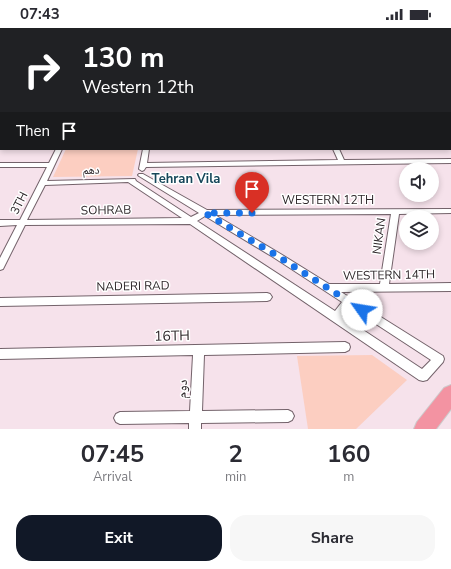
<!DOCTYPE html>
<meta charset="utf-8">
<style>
:root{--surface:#fff;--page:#f7f7f7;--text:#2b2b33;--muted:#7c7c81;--accent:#111827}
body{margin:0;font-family:"Nunito Sans","Noto Naskh Arabic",sans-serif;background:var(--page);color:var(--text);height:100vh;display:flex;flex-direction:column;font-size:15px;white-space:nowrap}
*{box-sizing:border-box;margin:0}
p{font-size:13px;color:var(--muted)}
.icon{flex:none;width:22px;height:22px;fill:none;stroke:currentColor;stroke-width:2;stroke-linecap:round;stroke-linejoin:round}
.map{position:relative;height:401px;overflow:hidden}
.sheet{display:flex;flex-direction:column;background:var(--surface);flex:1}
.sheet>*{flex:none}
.top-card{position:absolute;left:0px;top:0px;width:451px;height:122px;box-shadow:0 2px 6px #0003;background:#202124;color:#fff;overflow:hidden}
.tools{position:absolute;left:399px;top:134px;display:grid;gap:8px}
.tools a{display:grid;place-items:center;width:40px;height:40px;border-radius:50%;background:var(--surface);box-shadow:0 2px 6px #0003;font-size:20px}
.pin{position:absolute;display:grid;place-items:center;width:34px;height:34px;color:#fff;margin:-41px -17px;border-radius:50% 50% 50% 0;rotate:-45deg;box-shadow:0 0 4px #0007}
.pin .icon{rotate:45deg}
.me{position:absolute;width:44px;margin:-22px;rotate:302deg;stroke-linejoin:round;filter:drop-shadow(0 0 3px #0008)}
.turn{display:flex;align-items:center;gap:14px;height:84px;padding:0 16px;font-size:18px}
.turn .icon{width:52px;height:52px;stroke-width:2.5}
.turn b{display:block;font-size:28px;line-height:34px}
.then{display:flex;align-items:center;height:38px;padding:0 16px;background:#0003;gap:8px;font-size:15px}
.eta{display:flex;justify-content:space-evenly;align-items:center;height:68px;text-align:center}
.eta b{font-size:24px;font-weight:700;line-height:28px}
.button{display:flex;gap:8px;margin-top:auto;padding:8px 16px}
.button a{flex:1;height:46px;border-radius:16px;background:var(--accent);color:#fff;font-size:16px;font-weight:700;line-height:46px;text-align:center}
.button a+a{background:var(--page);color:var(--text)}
.status{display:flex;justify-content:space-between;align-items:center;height:28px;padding:0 20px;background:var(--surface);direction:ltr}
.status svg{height:11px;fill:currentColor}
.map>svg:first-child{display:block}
</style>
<div class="status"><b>07:43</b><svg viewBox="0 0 49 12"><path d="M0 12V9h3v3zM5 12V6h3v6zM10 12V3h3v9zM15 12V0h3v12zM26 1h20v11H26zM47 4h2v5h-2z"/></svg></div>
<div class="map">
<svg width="451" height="401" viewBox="0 0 451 401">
<rect width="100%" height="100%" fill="#f6e2eb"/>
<g fill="#fccec1">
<polygon points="66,121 138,121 132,148 53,149"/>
<polygon points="372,327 407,352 356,401 308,401 297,328"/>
</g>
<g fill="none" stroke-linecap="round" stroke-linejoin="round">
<g stroke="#73626a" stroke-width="2">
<g id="minor">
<polygon points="75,0 87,0 88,1 76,1"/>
<rect x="238" y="0" width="4" height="1"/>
<rect x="285" y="0" width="4" height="1"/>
<polygon points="449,0 451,0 451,2 448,1"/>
<rect x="0" y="20" width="1" height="2"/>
<rect x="450" y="32" width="1" height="2"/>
<rect x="0" y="40" width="1" height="2"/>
<rect x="450" y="57" width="1" height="4"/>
<rect x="450" y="86" width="1" height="4"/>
<rect x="0" y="93" width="1" height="4"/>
<path d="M 56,121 L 62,121 L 47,153 L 135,151 L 136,153 L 191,189 L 199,185 L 139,148 L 138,147 L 139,146 L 143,146 L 207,182 L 451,181 L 451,185 L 399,186 L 389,256 L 451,255 L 451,263 L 341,264 L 443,328 L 444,331 L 443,334 L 427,352 L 423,353 L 419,352 L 190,196 L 25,197 L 3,241 L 0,242 L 0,230 L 17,197 L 0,198 L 0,192 L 20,192 L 47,139 L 0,139 L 0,135 L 49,135 ZM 128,154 L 182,190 L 27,192 L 45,157 ZM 391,186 L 380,256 L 329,256 L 279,225 L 215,187 ZM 205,188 L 273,229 L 342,274 L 335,283 L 197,193 ZM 350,279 L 431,332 L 422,341 L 342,288 Z"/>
<polygon points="143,121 149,121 147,135 338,132 333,121 339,121 344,132 451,131 451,135 146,139 144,142 142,143 139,141"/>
<polygon points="267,265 270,266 272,269 270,272 267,273 0,278 0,270"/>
<polygon points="345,314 349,316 350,319 349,322 345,324 204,327 202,383 288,382 292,384 294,388 292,392 288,394 201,395 201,401 189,401 189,395 120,396 116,394 114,390 116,386 120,384 190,383 193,327 0,331 0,321"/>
</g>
</g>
<g stroke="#73626a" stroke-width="12">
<g id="tertiary">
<polyline points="5,1 7,0"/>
<polyline points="199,1 202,0"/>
<polyline points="209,1 213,0"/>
</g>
</g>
<g stroke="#73626a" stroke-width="2">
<g id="secondary">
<polygon points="99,0 106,0 98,1"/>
<rect x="450" y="26" width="1" height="5"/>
<polygon points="0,55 1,55 0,60"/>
</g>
</g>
<g stroke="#cdcbcc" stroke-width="2">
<g id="primary">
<polygon points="368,0 376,0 377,1 369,1"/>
<polygon points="383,0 391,0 392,1 384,1"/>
</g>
</g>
<g stroke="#cdcbcc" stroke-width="2">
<polygon id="trunk" points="451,357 451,381 436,401 414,401 417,394 444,360"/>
</g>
<use href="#minor" fill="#fff" fill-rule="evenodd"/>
<use href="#tertiary" stroke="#fff" stroke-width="10"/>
<use href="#secondary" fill="#fad6dc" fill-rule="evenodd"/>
<use href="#primary" fill="#f6aeb9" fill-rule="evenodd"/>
<use href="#trunk" fill="#f393a2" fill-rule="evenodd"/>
</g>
<polygon fill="#c89cca" points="450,9 451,10 451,24 450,24"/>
<polygon fill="#e8b5eb" stroke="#a27fa4" points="450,9 451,10 451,15 450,15"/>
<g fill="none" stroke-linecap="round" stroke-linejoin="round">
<polyline stroke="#1a73e8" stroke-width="7" stroke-dasharray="0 12.6" points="252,185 205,185 276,227 362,282"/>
</g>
<g text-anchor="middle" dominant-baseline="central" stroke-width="3" stroke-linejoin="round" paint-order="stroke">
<g font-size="12" fill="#2d2629" stroke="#fff">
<text transform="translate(91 142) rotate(-2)">دهم</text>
<text x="328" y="172">WESTERN 12TH</text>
<text transform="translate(19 175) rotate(-63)">3TH</text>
<text transform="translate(106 182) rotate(-1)">SOHRAB</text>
<text transform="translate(379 208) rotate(-82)">NIKAN</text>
<text transform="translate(389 247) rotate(-1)">WESTERN 14TH</text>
<text transform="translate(133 258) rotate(-1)">NADERI RAD</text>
</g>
<g font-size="13" font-weight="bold" fill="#17475a" stroke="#fff">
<text x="186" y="151">Tehran Vila</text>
</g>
<g font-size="14" fill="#2d2629" stroke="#fff">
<text transform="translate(172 308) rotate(-1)">16TH</text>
<text transform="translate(182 361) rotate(-87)">دوم</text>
</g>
</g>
</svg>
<div class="tools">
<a><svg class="icon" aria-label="sound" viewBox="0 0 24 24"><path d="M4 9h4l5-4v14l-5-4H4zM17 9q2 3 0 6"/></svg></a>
<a><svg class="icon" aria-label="layers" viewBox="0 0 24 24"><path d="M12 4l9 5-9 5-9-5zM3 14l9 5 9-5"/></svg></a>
</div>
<div class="pin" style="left:252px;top:185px;background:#d93025"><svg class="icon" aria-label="arrive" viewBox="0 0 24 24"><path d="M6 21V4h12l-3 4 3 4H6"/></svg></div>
<svg class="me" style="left:362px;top:282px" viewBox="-20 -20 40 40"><circle r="19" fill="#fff"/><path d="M0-13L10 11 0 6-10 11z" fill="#1a73e8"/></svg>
<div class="top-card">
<div class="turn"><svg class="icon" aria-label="right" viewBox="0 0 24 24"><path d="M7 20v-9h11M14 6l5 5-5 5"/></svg><div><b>130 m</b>Western 12th</div></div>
<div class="then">Then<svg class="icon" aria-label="arrive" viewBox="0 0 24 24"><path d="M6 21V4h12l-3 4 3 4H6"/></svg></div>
</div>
</div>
<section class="sheet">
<div class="eta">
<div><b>07:45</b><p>Arrival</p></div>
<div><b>2</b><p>min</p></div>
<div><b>160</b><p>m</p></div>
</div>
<div class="button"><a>Exit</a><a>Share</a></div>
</section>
